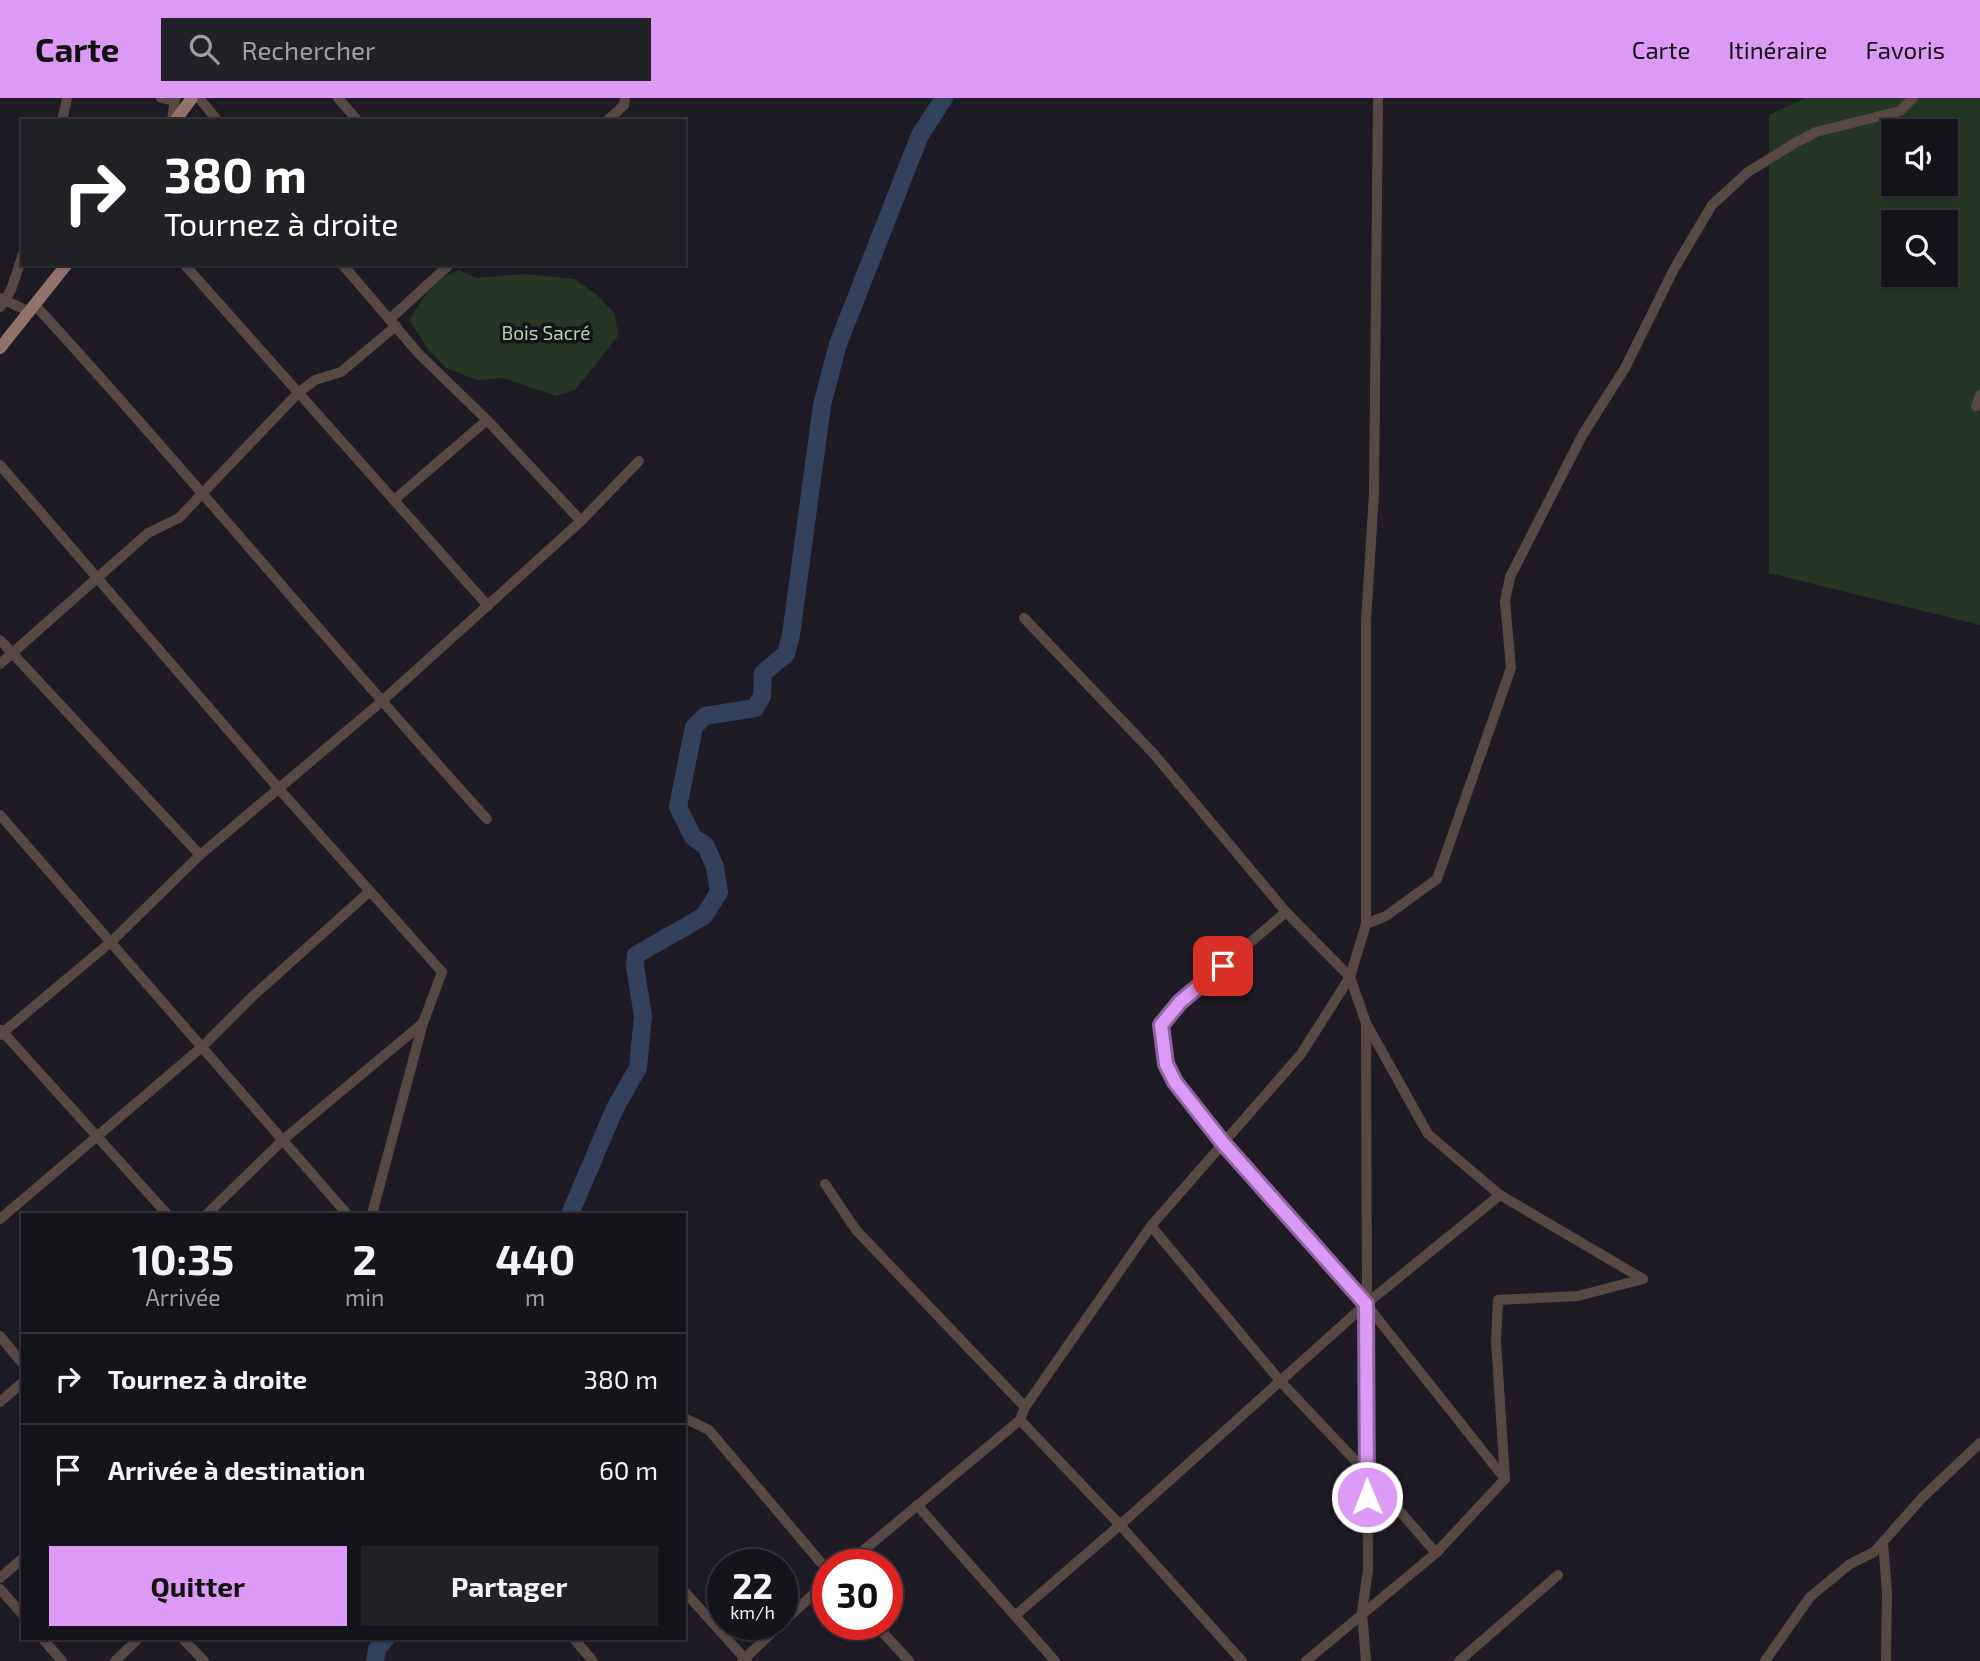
<!DOCTYPE html>
<html lang="fr">
<meta charset="utf-8">
<style>
:root{--surface:#16141b;--page:#232128;--text:#f1f3f6;--muted:#9e9ea3;--line:#35333a;--accent:#dc99f5}
body{margin:0;font-family:"Exo 2",sans-serif;background:var(--page);color:var(--text);height:100vh;display:flex;flex-direction:column;font-size:26px;white-space:nowrap}
*{box-sizing:border-box;margin:0}
p{font-size:23px;color:var(--muted)}
.icon{flex:none;width:38px;height:38px;fill:none;stroke:currentColor;stroke-width:2;stroke-linecap:round;stroke-linejoin:round}
.map{position:relative;flex:1;overflow:hidden}
.panel{position:absolute;left:21px;top:1115px;width:665px;height:427px;display:flex;flex-direction:column;background:var(--surface);border-radius:0px;box-shadow:0 2px 5px #0004,0 0 0 2px var(--line)}
.panel>*{flex:none}
.top-card{position:absolute;left:21px;top:21px;width:665px;height:147px;border-radius:0px;box-shadow:0 2px 5px #0004,0 0 0 2px var(--line);background:#202124;color:#fff;overflow:hidden}
.tools{position:absolute;left:1881px;top:21px;display:grid;gap:14px}
.tools a{display:grid;place-items:center;width:77px;height:77px;border-radius:0px;background:var(--surface);box-shadow:0 2px 5px #0004,0 0 0 2px var(--line);font-size:35px}
.speed{position:absolute;left:707px;top:1451px;display:flex;gap:14px;font-size:35px;font-weight:700;text-align:center}
.speed>*{display:grid;place-content:center;width:91px;height:91px;border-radius:50%;background:var(--surface);box-shadow:0 2px 5px #0004,0 0 0 2px var(--line);line-height:1}
.speed small{font-size:18px;font-weight:400}
.speed .limit{border:10px solid #d22;background:#fff;color:#111}
.pin{position:absolute;display:grid;place-items:center;width:60px;height:60px;color:#fff;margin:-30px;border-radius:14px;box-shadow:0 4px 10px #0006}
.me{position:absolute;width:77px;margin:-38px;rotate:359deg;stroke-linejoin:round;filter:drop-shadow(0 0 5px #0008)}
.turn{display:flex;align-items:center;gap:24px;height:147px;padding:0 28px;font-size:32px}
.turn .icon{width:91px;height:91px;stroke-width:2.5}
.turn b{display:block;font-size:49px;line-height:60px}
.eta{display:flex;justify-content:space-evenly;align-items:center;height:119px;text-align:center}
.eta b{font-size:42px;font-weight:700;line-height:49px}
.button{display:flex;gap:14px;margin-top:auto;padding:14px 28px}
.button a{flex:1;height:80px;border-radius:0px;background:var(--accent);color:#111;font-size:28px;font-weight:700;line-height:80px;text-align:center}
.button a+a{background:var(--page);color:var(--text)}
ul{padding:0;list-style:none}
li{display:flex;align-items:center;gap:21px;height:91px;padding:0 28px;border-top:2px solid var(--line)}
li div{flex:1}
li b{display:block;font-size:26px}
li em{font-style:normal}
header{display:flex;align-items:center;gap:42px;box-sizing:border-box;height:98px;padding:0 35px;background:var(--accent);color:#111}
header strong{font-size:33px}
nav{display:flex;gap:38px;margin-inline-start:auto;font-size:24px}
.search{width:490px;height:63px;background:var(--page);display:flex;align-items:center;gap:18px;box-sizing:border-box;padding:0 24px;border-radius:0px;color:var(--muted);font-size:26px}
.map>svg:first-child{display:block}
</style>
<header>
<strong>Carte</strong>
<div class="search"><svg class="icon" aria-label="search" viewBox="0 0 24 24"><circle cx="10" cy="10" r="6"/><path d="M15 15l6 6"/></svg>Rechercher</div>
<nav><a>Carte</a><a>Itinéraire</a><a>Favoris</a></nav>
</header>
<div class="map">
<svg width="1980" height="1563" viewBox="0 0 1980 1563">
<rect width="100%" height="100%" fill="#1e1b24"/>
<g fill="#263624" fill-rule="evenodd">
<path d="M 1805,0 L 1980,0 L 1980,527 L 1769,475 L 1769,17 ZM 1894,33 L 1946,33 L 1946,86 L 1894,86 ZM 1894,124 L 1946,124 L 1946,177 L 1894,177 Z"/>
<path d="M 459,172 L 476,180 L 524,176 L 574,181 L 596,196 L 615,216 L 618,238 L 575,292 L 556,298 L 504,280 L 477,282 L 446,270 L 427,250 L 410,222 C 421,201 436,180 459,172 Z"/>
</g>
<g fill="none" stroke-linecap="round" stroke-linejoin="round">
<g stroke="#34415b" stroke-width="18">
<polyline points="570,1116 615,1010 638,970 643,918 635,868 636,857 704,818 719,794 715,769 706,748 693,739 678,709 694,629 705,618 755,610 762,598 763,575 786,556 791,537 822,307 838,246 920,37 944,0"/>
<polyline points="375,1563 377,1551 386,1540"/>
</g>
<g stroke="#574844" stroke-width="10">
<polyline points="161,0 174,3"/>
<polyline points="199,0 218,23"/>
<polyline points="338,0 358,23"/>
<polyline points="62,23 67,0"/>
<polyline points="172,23 175,0"/>
<polyline points="607,23 624,7 625,0"/>
<polyline points="184,166 488,508"/>
<polyline points="342,166 419,256 487,322 581,423"/>
<polyline points="0,200 28,213"/>
<path d="M 34,206 C 189,374 333,552 487,721"/>
<polyline points="0,209 11,192 23,156"/>
<polyline points="390,221 450,166"/>
<polyline points="1976,308 1980,297"/>
<polyline points="0,367 279,691 442,874 423,925 372,1116"/>
<polyline points="394,402 487,322"/>
<polyline points="1024,520 1153,655 1286,814 1350,879 1366,925 1428,1036 1500,1097 1643,1181"/>
<polyline points="0,542 200,757"/>
<polyline points="0,566 148,435 179,420 298,295 315,282 341,274 396,228"/>
<polyline points="0,717 347,1116"/>
<polyline points="1286,814 1180,904 1161,927 1166,966 1175,984 1223,1045 1366,1206 1505,1381"/>
<polyline points="1366,826 1386,818 1437,781 1511,570 1505,503 1510,479 1583,336 1625,270 1674,171 1712,107 1748,74 1795,45 1816,34 1900,13 1913,0"/>
<polyline points="1366,927 1368,1472 1362,1514 1366,1563"/>
<polyline points="1,932 167,1116"/>
<polyline points="0,937 112,843 200,757 381,604 581,423 639,363"/>
<polyline points="825,1086 856,1132 1025,1309"/>
<polyline points="207,1116 284,1041 423,925"/>
<polyline points="0,1121 202,949 253,898 370,793"/>
<polyline points="1151,1128 1281,1284 1367,1375 1436,1455"/>
<polyline points="0,1238 23,1266"/>
<polyline points="0,1304 23,1284"/>
<polyline points="684,1320 709,1332 828,1473"/>
<polyline points="1020,1322 1120,1427 1242,1563"/>
<polyline points="917,1407 1055,1563"/>
<polyline points="1883,1444 1887,1494 1886,1563"/>
<polyline points="847,1466 1020,1322 1025,1309 1151,1128 1301,956 1350,879 1366,826 1366,524 1374,395 1378,0"/>
<polyline points="0,1480 23,1460"/>
<polyline points="0,1491 23,1517"/>
<polyline points="684,1493 747,1563"/>
<polyline points="1017,1516 1120,1427 1366,1206 1500,1097"/>
<polyline points="782,1525 828,1483"/>
<polyline points="875,1526 909,1563"/>
<polyline points="42,1540 62,1563"/>
<polyline points="182,1540 204,1563"/>
<polyline points="573,1540 593,1563"/>
<polyline points="115,1563 139,1540"/>
<polyline points="742,1563 781,1526"/>
<polyline points="1306,1563 1436,1455 1505,1381 1496,1243 1498,1202 1578,1198 1643,1181"/>
<polyline points="1459,1563 1558,1477"/>
<polyline points="1765,1563 1810,1499 1850,1466 1874,1454 1922,1400 1980,1345"/>
</g>
<g stroke="#91736b" stroke-width="12">
<polyline points="175,23 192,0"/>
<polyline points="0,250 67,166"/>
</g>
</g>
<g fill="none" stroke-linecap="round" stroke-linejoin="round">
<g stroke="#8f639f" stroke-width="18">
<polyline id="route" points="1223,868 1180,904 1161,927 1166,966 1175,984 1223,1045 1366,1206 1367,1399"/>
</g>
<use href="#route" stroke="#dc99f5" stroke-width="12"/>
</g>
<g text-anchor="middle" dominant-baseline="central" stroke-width="7" stroke-linejoin="round" paint-order="stroke">
<g font-size="19" fill="#acd4a5" stroke="#15121a">
<text x="546" y="234">Bois Sacré</text>
</g>
</g>
</svg>
<div class="tools">
<a><svg class="icon" aria-label="sound" viewBox="0 0 24 24"><path d="M4 9h4l5-4v14l-5-4H4zM17 9q2 3 0 6"/></svg></a>
<a><svg class="icon" aria-label="search" viewBox="0 0 24 24"><circle cx="10" cy="10" r="6"/><path d="M15 15l6 6"/></svg></a>
</div>
<div class="speed"><div>22<small>km/h</small></div><div class="limit">30</div></div>
<div class="pin" style="left:1223px;top:868px;background:#d93025"><svg class="icon" aria-label="arrive" viewBox="0 0 24 24"><path d="M6 21V4h12l-3 4 3 4H6"/></svg></div>
<svg class="me" style="left:1367px;top:1399px" viewBox="-20 -20 40 40"><circle r="17" fill="#dc99f5" stroke="#fff" stroke-width="3"/><path d="M0-11L8 9 0 5-8 9z" fill="#fff"/></svg>
<div class="top-card">
<div class="turn"><svg class="icon" aria-label="right" viewBox="0 0 24 24"><path d="M7 20v-9h11M14 6l5 5-5 5"/></svg><div><b>380 m</b>Tournez à droite</div></div>
</div>
<section class="panel">
<div class="eta">
<div><b>10:35</b><p>Arrivée</p></div>
<div><b>2</b><p>min</p></div>
<div><b>440</b><p>m</p></div>
</div>
<ul>
<li><svg class="icon" aria-label="right" viewBox="0 0 24 24"><path d="M7 20v-9h11M14 6l5 5-5 5"/></svg><div><b>Tournez à droite</b></div><em>380 m</em></li>
<li><svg class="icon" aria-label="arrive" viewBox="0 0 24 24"><path d="M6 21V4h12l-3 4 3 4H6"/></svg><div><b>Arrivée à destination</b></div><em>60 m</em></li>
</ul>
<div class="button"><a>Quitter</a><a>Partager</a></div>
</section>
</div>
